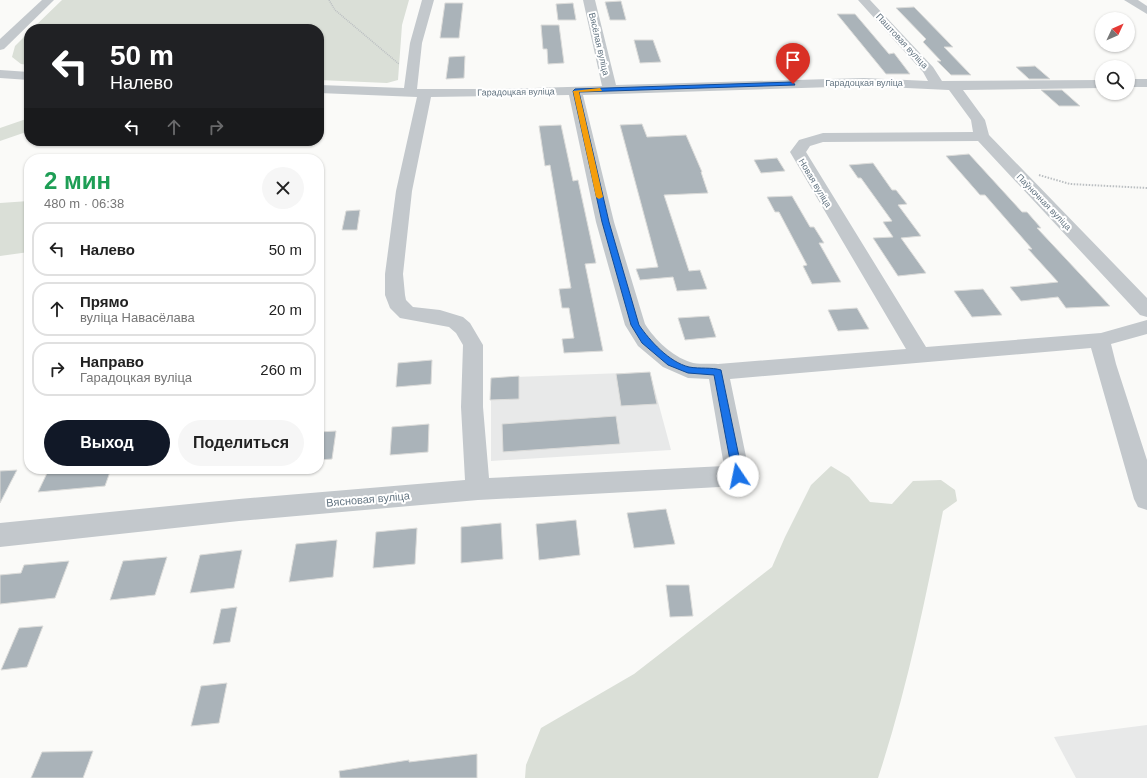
<!DOCTYPE html>
<html lang="ru">
<meta charset="utf-8">
<style>
:root{--surface:#fff;--page:#f6f6f6;--text:#222;--muted:#767676;--line:#e0e0e0;--accent:#111827}
body{margin:0;font-family:Arial,sans-serif;background:var(--page);color:var(--text);height:100vh;display:flex;flex-direction:column;font-size:15px;white-space:nowrap}
*{box-sizing:border-box;margin:0}
p{font-size:13px;color:var(--muted)}
.icon{flex:none;width:22px;height:22px;fill:none;stroke:currentColor;stroke-width:2;stroke-linecap:round;stroke-linejoin:round}
.map{position:relative;flex:1;overflow:hidden}
.sheet{position:absolute;left:24px;top:154px;width:300px;height:320px;display:flex;flex-direction:column;background:var(--surface);border-radius:16px;box-shadow:0 1px 3px #0004}
.sheet>*{flex:none}
.guide{position:absolute;left:24px;top:24px;width:300px;height:122px;border-radius:16px;box-shadow:0 1px 3px #0004;background:#202124;color:#fff;overflow:hidden}
.needle{width:26px;rotate:46deg}
.tools{position:absolute;left:1095px;top:12px;display:grid;gap:8px}
.tools a{display:grid;place-items:center;width:40px;height:40px;border-radius:50%;background:var(--surface);box-shadow:0 1px 3px #0004;font-size:20px}
.pin{position:absolute;display:grid;place-items:center;width:34px;height:34px;color:#fff;margin:-41px -17px;border-radius:50% 50% 50% 0;rotate:-45deg;box-shadow:0 0 4px #0007}
.pin .icon{rotate:45deg}
.me{position:absolute;width:44px;margin:-22px;rotate:349deg;stroke-linejoin:round;filter:drop-shadow(0 0 3px #0008)}
.turn{display:flex;align-items:center;gap:14px;height:84px;padding:0 20px;font-size:18px}
.turn .icon{width:52px;height:52px;stroke-width:2.5}
.turn b{display:block;font-size:28px;line-height:34px}
.lanes{display:flex;align-items:center;height:38px;padding:0 20px;background:#0003;justify-content:center;gap:20px;direction:ltr}
.lanes .off{opacity:.35}
.round{display:grid;place-items:center;flex:none;width:42px;height:42px;border-radius:21px;background:var(--page)}
.head{display:flex;align-items:center;justify-content:space-between;height:68px;padding:0 20px}
h1{font-size:24px;font-weight:700;line-height:30px;color:#1e9e55}
.action{display:flex;gap:8px;margin-top:auto;padding:8px 20px}
.action a{flex:1;height:46px;border-radius:24px;background:var(--accent);color:#fff;font-size:16px;font-weight:700;line-height:46px;text-align:center}
.action a+a{background:var(--page);color:var(--text)}
ul{padding:0;list-style:none}
li{display:flex;align-items:center;gap:12px;height:54px;margin:0 8px 6px;padding:0 12px;border:2px solid var(--line);border-radius:16px}
li div{flex:1}
li b{display:block;font-size:15px}
li em{font-style:normal}
.map>svg:first-child{display:block}
</style>
<div class="map">
<svg width="1147" height="778" viewBox="0 0 1147 778">
<rect width="100%" height="100%" fill="#fafaf8"/>
<g fill="#e8e9e9">
<polygon points="650,372 671,450 491,461 491,378"/>
<polygon points="1147,725 1147,778 1076,778 1054,737"/>
</g>
<g fill="#dadfd7">
<polygon points="62,0 409,0 402,25 398,80 387,83 319,80 319,29 32,29"/>
<polygon points="29,32 29,65 21,64 12,57 15,46"/>
<polygon points="29,118 29,131 0,141 0,128"/>
<polygon points="29,201 29,252 0,256 0,203"/>
<path d="M 831,466 L 849,477 L 870,502 L 892,504 L 913,481 L 941,480 L 955,490 L 957,501 L 943,511 C 925,601 907,690 878,778 L 525,778 L 526,765 L 541,728 L 634,674 L 772,567 L 785,537 L 811,485 Z"/>
</g>
<g fill="#aab3b9" stroke="#dcdcda">
<polygon points="621,1 626,20 610,20 605,2"/>
<polygon points="445,3 463,3 459,38 440,38"/>
<polygon points="573,3 576,20 558,20 556,4"/>
<polygon points="914,7 953,47 944,47 971,75 951,75 937,61 941,61 923,42 926,39 896,8"/>
<polygon points="837,14 855,14 889,54 894,53 910,74 886,74"/>
<polygon points="541,25 559,25 564,63 548,64 547,49 543,49"/>
<polygon points="634,40 653,40 661,62 640,63"/>
<polygon points="465,56 464,78 446,79 449,57"/>
<polygon points="1035,66 1050,79 1029,79 1016,67"/>
<polygon points="1041,90 1062,90 1080,106 1059,106"/>
<polygon points="642,124 647,137 686,135 702,172 701,172 708,193 664,195 689,271 700,270 707,289 677,291 673,277 640,280 636,269 658,267 620,125"/>
<polygon points="561,125 573,181 578,180 596,263 585,264 603,351 564,353 562,339 574,338 569,308 562,308 559,289 571,288 550,165 545,166 539,126"/>
<polygon points="969,154 1022,212 1027,212 1041,228 1037,228 1110,306 1066,308 1058,297 1021,301 1010,287 1058,282 1028,249 1032,249 985,195 980,195 946,156"/>
<polygon points="777,158 785,171 761,173 754,160"/>
<polygon points="873,163 892,190 896,190 907,204 898,205 921,236 901,238 926,273 898,276 873,238 893,237 883,222 892,221 861,178 858,178 849,165"/>
<polygon points="792,196 810,227 814,227 824,243 819,243 841,282 812,284 803,266 807,265 779,212 775,212 767,197"/>
<polygon points="360,210 357,230 342,230 346,211"/>
<polygon points="983,289 1002,315 972,317 954,291"/>
<polygon points="857,308 869,329 838,331 828,310"/>
<polygon points="709,316 716,337 685,340 678,318"/>
<polygon points="432,360 431,384 396,387 398,363"/>
<polygon points="650,372 657,404 621,406 616,374"/>
<polygon points="519,376 519,399 490,400 491,378"/>
<polygon points="616,416 620,444 503,452 502,424"/>
<polygon points="429,424 428,452 390,455 392,427"/>
<polygon points="336,431 332,459 319,460 319,432"/>
<polygon points="49,469 111,469 105,486 38,492"/>
<polygon points="17,470 0,503 0,471"/>
<polygon points="666,509 675,544 634,548 627,513"/>
<polygon points="576,520 580,555 539,560 536,524"/>
<polygon points="501,523 503,559 461,563 461,527"/>
<polygon points="417,528 415,564 373,568 376,532"/>
<polygon points="337,540 333,577 289,582 296,544"/>
<polygon points="242,550 234,588 190,593 200,555"/>
<polygon points="167,557 155,595 110,600 123,561"/>
<polygon points="69,561 55,598 0,604 0,575 21,573 24,565"/>
<polygon points="666,585 689,585 693,616 670,617"/>
<polygon points="237,607 230,642 213,644 221,609"/>
<polygon points="43,626 27,667 1,670 19,628"/>
<polygon points="227,683 219,723 191,726 201,686"/>
<polygon points="93,751 83,778 31,778 42,752"/>
<polygon points="477,754 477,778 340,778 339,771 409,760 409,762"/>
</g>
<g fill="none" stroke-linecap="round" stroke-linejoin="round">
<polyline stroke="#bbbfc2" stroke-width="1.5" stroke-dasharray="1 1" stroke-linecap="butt" points="329,0 335,10 399,64"/>
<polyline stroke="#bbbfc2" stroke-width="2" stroke-dasharray="1.5 1.5" stroke-linecap="butt" points="1039,175 1070,184 1147,188"/>
<g fill="#c3c8cc" fill-rule="evenodd">
<polygon points="42,0 54,0 4,49 0,50 0,39"/>
<path d="M 422,0 L 434,0 L 422,43 L 417,89 L 499,89 L 602,86 L 583,0 L 595,0 L 616,85 L 864,78 L 928,81 L 923,72 L 858,0 L 870,0 L 933,67 L 942,81 L 1102,80 L 1102,88 L 963,90 L 985,120 L 989,135 L 1147,298 L 1147,317 L 1140,315 L 978,141 L 823,142 L 810,146 L 806,152 L 926,347 L 1101,333 L 1147,320 L 1147,334 L 1111,344 L 1116,364 L 1147,460 L 1147,510 L 1138,507 L 1134,499 L 1091,348 L 730,379 L 750,476 L 747,483 L 738,486 L 478,500 L 239,521 L 0,547 L 0,523 L 239,499 L 465,480 L 461,407 L 463,345 L 456,333 L 449,327 L 400,318 L 390,308 L 385,295 L 385,274 L 396,191 L 417,97 L 319,93 L 319,85 L 404,88 L 410,43 ZM 864,86 L 949,90 L 971,120 L 973,132 L 823,133 L 799,140 L 790,152 L 906,349 L 718,364 C 709,363 698,365 690,362 C 672,356 655,340 645,324 L 614,222 L 583,95 ZM 569,95 L 596,222 L 625,325 L 638,346 L 663,367 L 688,378 L 709,379 L 724,466 L 489,478 L 483,407 L 483,345 L 470,323 L 463,317 L 440,310 L 413,307 L 406,300 L 405,295 L 403,274 L 412,191 L 431,97 Z"/>
<polygon points="1124,0 1138,0 1147,6 1147,14"/>
<polygon points="0,70 29,72 29,80 0,78"/>
<rect x="1128" y="79" width="19" height="8"/>
<polygon points="284,141 300,141 296,146 286,146 283,143"/>
</g>
</g>
<path fill="#1a73e8" stroke="#114b97" d="M 793,82 L 795,85 L 579,92 L 609,222 L 639,325 C 650,341 669,362 689,367 C 700,369 711,367 721,370 L 743,476 L 738,481 L 733,476 L 714,375 L 688,373 L 668,365 L 642,343 L 631,325 L 602,222 L 573,91 L 575,89 Z"/>
<polygon fill="#f59e0b" points="600,88 602,91 579,92 603,197 599,199 596,197 573,91"/>
<g text-anchor="middle" dominant-baseline="central" stroke-width="4" stroke-linejoin="round" paint-order="stroke">
<g font-size="9" fill="#657683" stroke="#fff">
<text transform="translate(902 41) rotate(47)">Паштовая вуліца</text>
<text transform="translate(599 44) rotate(77)">Вясёлая вуліца</text>
<text x="864" y="83">Гарадоцкая вуліца</text>
<text transform="translate(516 92) rotate(-1)">Гарадоцкая вуліца</text>
<text transform="translate(815 183) rotate(59)">Новая вуліца</text>
<text transform="translate(1044 202) rotate(46)">Паўночная вуліца</text>
</g>
<g font-size="11" fill="#657683" stroke="#fff">
<text transform="translate(368 499) rotate(-5)">Вясновая вуліца</text>
</g>
</g>
</svg>
<div class="tools">
<a><svg class="needle" viewBox="-14 -14 28 28"><path d="M0-13l5 13h-10z" fill="#e53935"/><path d="M0 13l5-13h-10z" fill="#767676"/></svg></a>
<a><svg class="icon" aria-label="search" viewBox="0 0 24 24"><circle cx="10" cy="10" r="6"/><path d="M15 15l6 6"/></svg></a>
</div>
<div class="pin" style="left:793px;top:84px;background:#d93025"><svg class="icon" aria-label="arrive" viewBox="0 0 24 24"><path d="M6 21V4h12l-3 4 3 4H6"/></svg></div>
<svg class="me" style="left:738px;top:476px" viewBox="-20 -20 40 40"><circle r="19" fill="#fff"/><path d="M0-13L10 11 0 6-10 11z" fill="#1a73e8"/></svg>
<div class="guide">
<div class="turn"><svg class="icon" aria-label="left" viewBox="0 0 24 24"><path d="M17 20v-9H6M10 6l-5 5 5 5"/></svg><div><b>50 m</b>Налево</div></div>
<div class="lanes"><svg class="icon" aria-label="left" viewBox="0 0 24 24"><path d="M17 20v-9H6M10 6l-5 5 5 5"/></svg><svg class="icon off" aria-label="ahead" viewBox="0 0 24 24"><path d="M12 20V5M6 11l6-6 6 6"/></svg><svg class="icon off" aria-label="right" viewBox="0 0 24 24"><path d="M7 20v-9h11M14 6l5 5-5 5"/></svg></div>
</div>
<section class="sheet">
<div class="head"><div><h1>2 мин</h1><p>480 m · 06:38</p></div><a class="round"><svg class="icon" aria-label="close" viewBox="0 0 24 24"><path d="M6 6l12 12M18 6L6 18"/></svg></a></div>
<ul>
<li><svg class="icon" aria-label="left" viewBox="0 0 24 24"><path d="M17 20v-9H6M10 6l-5 5 5 5"/></svg><div><b>Налево</b></div><em>50 m</em></li>
<li><svg class="icon" aria-label="ahead" viewBox="0 0 24 24"><path d="M12 20V5M6 11l6-6 6 6"/></svg><div><b>Прямо</b><p>вуліца Навасёлава</p></div><em>20 m</em></li>
<li><svg class="icon" aria-label="right" viewBox="0 0 24 24"><path d="M7 20v-9h11M14 6l5 5-5 5"/></svg><div><b>Направо</b><p>Гарадоцкая вуліца</p></div><em>260 m</em></li>
</ul>
<div class="action"><a>Выход</a><a>Поделиться</a></div>
</section>
</div>
